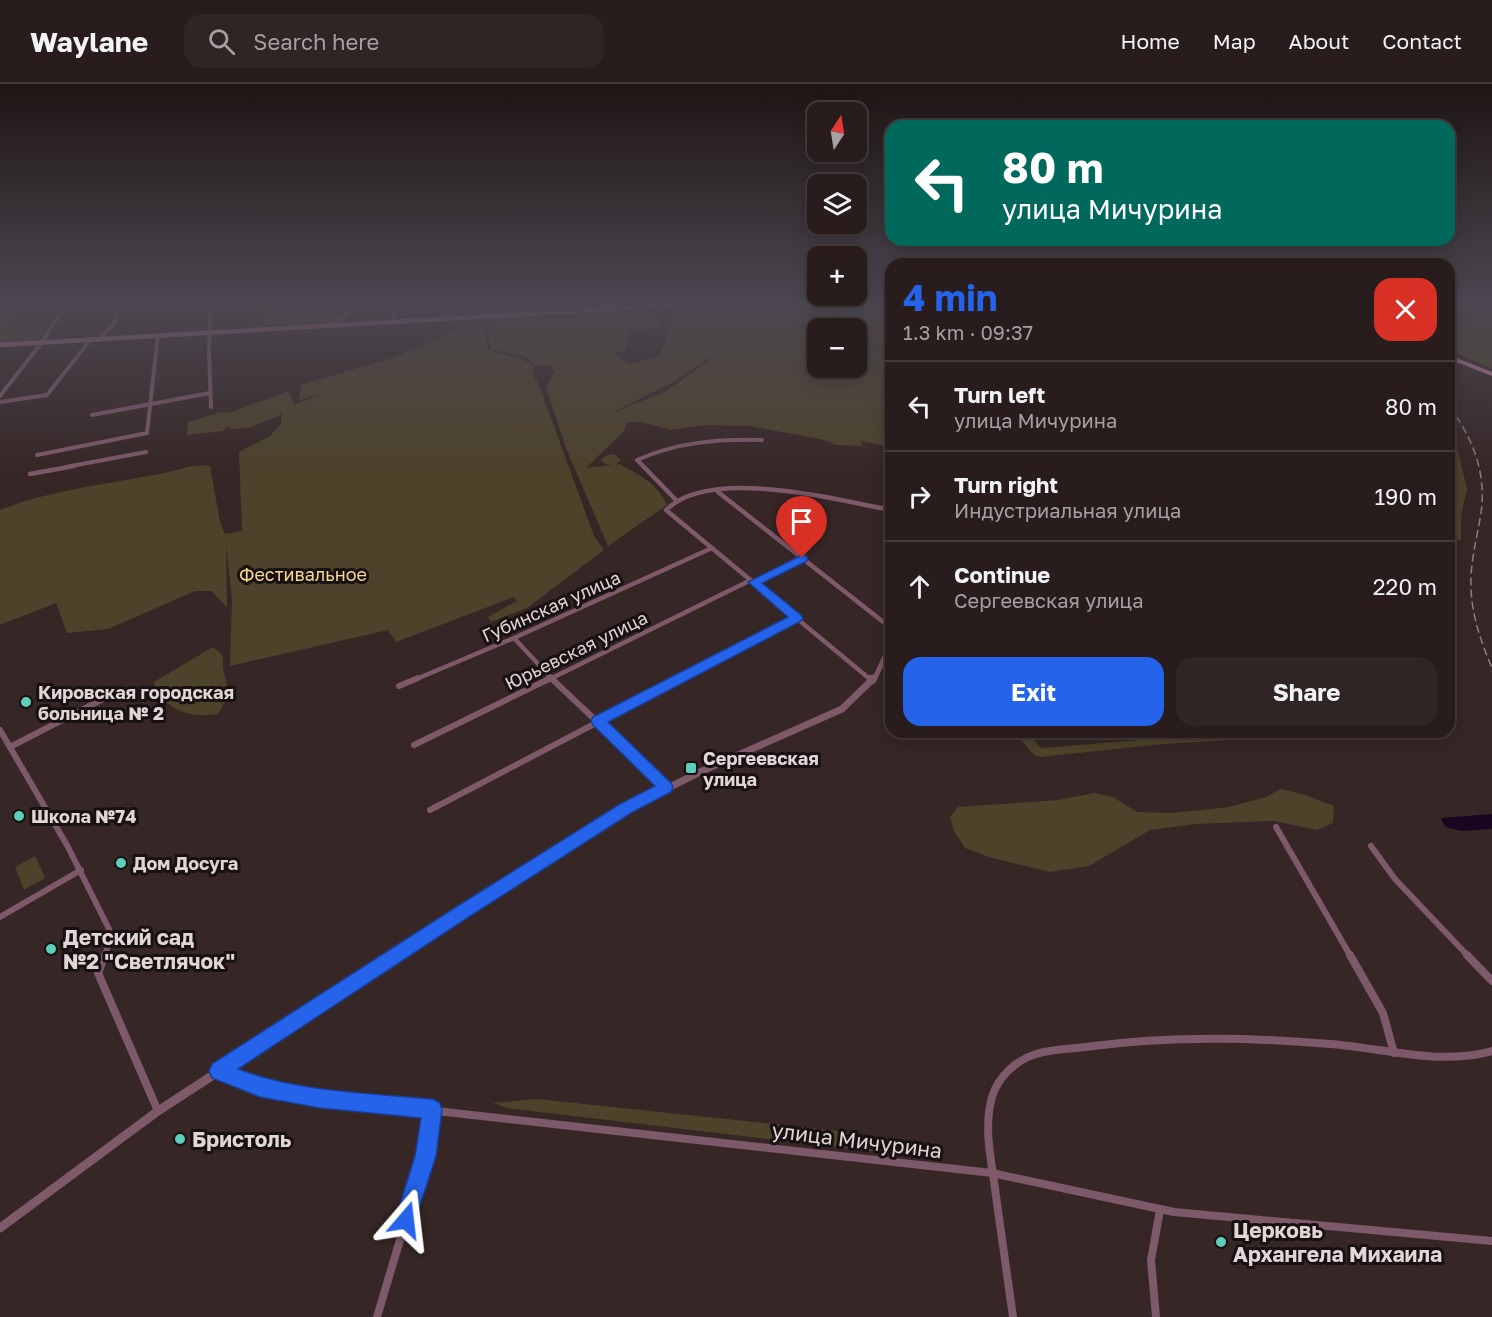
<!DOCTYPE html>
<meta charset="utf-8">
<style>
:root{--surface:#281c1c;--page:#302525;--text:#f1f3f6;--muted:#a5a1a3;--line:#443a3b;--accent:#2563eb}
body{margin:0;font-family:"Golos Text",sans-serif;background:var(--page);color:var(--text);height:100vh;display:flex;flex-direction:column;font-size:22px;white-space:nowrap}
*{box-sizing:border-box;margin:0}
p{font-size:20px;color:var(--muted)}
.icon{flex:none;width:33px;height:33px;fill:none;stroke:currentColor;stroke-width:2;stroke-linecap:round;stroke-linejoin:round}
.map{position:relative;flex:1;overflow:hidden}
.side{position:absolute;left:885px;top:174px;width:570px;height:480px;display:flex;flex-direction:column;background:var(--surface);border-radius:18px;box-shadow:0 3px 15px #0003,0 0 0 2px var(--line)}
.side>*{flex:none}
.top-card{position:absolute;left:885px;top:36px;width:570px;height:126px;border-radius:18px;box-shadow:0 3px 15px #0003,0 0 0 2px var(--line);background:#00695c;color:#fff;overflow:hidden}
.needle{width:39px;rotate:12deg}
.fabs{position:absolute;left:807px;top:18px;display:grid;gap:12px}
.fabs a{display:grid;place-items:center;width:60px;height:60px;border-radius:12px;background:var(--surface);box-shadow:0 3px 15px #0003,0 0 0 2px var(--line);font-size:30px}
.pin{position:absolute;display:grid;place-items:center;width:51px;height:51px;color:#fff;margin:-62px -26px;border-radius:50% 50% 50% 0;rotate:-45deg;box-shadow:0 0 6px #0007}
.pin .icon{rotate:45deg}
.me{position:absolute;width:66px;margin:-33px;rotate:17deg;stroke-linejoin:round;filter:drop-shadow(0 0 4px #0008)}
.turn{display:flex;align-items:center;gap:21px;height:126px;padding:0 18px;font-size:27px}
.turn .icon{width:78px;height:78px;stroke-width:2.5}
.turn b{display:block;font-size:42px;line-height:51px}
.round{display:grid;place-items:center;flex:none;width:63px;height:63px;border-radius:18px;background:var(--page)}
.overview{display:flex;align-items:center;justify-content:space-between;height:102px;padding:0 18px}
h1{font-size:36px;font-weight:700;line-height:45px;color:var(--accent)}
.cta{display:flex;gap:12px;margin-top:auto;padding:12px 18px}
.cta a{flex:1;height:69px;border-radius:18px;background:var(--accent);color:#fff;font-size:24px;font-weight:700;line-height:69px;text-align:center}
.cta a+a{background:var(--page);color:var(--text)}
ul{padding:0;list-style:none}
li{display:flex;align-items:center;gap:18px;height:90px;padding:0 18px;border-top:2px solid var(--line)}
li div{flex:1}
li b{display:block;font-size:22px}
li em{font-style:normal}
header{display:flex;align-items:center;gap:36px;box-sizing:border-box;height:84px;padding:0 30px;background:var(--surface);border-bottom:2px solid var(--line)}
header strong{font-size:28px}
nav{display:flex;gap:33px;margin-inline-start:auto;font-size:21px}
.search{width:420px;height:54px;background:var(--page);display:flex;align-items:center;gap:15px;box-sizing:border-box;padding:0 21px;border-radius:18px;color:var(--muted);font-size:22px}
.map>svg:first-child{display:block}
</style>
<header>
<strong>Waylane</strong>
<div class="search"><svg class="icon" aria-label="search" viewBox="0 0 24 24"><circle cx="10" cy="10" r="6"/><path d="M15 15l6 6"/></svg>Search here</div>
<nav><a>Home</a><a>Map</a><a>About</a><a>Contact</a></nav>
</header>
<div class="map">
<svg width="1492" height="1233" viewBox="0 0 1492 1233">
<rect width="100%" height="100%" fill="#362625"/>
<g fill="#4d422a" fill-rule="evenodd">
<polygon points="262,219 334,219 339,239 264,240"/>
<polygon points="512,219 649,219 503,227"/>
<path d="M 732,219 L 888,219 L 891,223 L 891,363 L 861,357 L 863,362 L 836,361 L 824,356 L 750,342 L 706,341 L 670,346 L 642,338 L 627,338 L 624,347 L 586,384 L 612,381 L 605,380 L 601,376 L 607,371 L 614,370 L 621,376 L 615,381 L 619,380 C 640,391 657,399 667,421 L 608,462 L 566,364 L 546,304 L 554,288 L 550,281 L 536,282 L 525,273 L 491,265 L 487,247 L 493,238 L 500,236 L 664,228 L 655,236 L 660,236 L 661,243 L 629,247 L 625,266 L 614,270 L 629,280 L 659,273 L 676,231 L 695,222 ZM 818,244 L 856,244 L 856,284 L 818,284 ZM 709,274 L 713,274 L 665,308 L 609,330 L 672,299 Z"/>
<polygon points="1449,219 1492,219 1492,284 1449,266"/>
<polygon points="19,231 13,243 50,238 37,256 0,259 0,233"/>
<path d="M 468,242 L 485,243 L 488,266 L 519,274 L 535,282 L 532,290 L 539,301 L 594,452 L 604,466 L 527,524 L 491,538 L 488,533 L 517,517 L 514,513 L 396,558 L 388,546 L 230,582 L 232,515 L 226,461 L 227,524 L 212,507 L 195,507 L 108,545 L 67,549 L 56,519 L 0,541 L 0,426 C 51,406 107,400 160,390 C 176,387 194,379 210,382 L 220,438 L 225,450 L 242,447 L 239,368 L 270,352 L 281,340 L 281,328 L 279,332 L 248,344 L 230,345 L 229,342 L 223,347 L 187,351 L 188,338 L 221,328 L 229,329 L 289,307 L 294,320 L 296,320 L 321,310 L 299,316 L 301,301 L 401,271 Z"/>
<polygon points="1449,354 1457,363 1467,405 1461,432 1461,456 1449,458"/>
<path d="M 213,563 L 223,572 C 221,600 237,601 218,630 C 189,633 177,630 155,608 L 154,598 Z"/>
<polygon points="1014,648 1026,648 1041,664 1241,648 1367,648 1164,660 1040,673 1034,671"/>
<polygon points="1281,705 1302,710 1334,722 1333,739 1317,746 1274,737 1196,740 1150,746 1089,782 1050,788 989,773 965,764 954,747 950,733 958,723 1058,716 1094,709 1113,713 1137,728 1172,729 1229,723 1266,713"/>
<polygon points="35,772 45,794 24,806 15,783"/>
<polygon points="537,1015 839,1047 875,1055 897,1065 886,1069 506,1024 493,1019"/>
</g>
<polygon fill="#1b0622" points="1492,730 1492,745 1462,747 1445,743 1441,734"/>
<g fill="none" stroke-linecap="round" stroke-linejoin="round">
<g stroke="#7e596a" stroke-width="4">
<polyline points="211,219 209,267 211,323"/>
<polyline points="441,236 458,219"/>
<polyline points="389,239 404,219"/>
<polyline points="334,242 358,219"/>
<polyline points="99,255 113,241 123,219"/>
<polyline points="0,312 42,258 63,225"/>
<polyline points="0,318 47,311 91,255"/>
<polyline points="92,331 210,309"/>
<polyline points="37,371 147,349 158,251"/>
<polyline points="66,383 146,368"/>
<path d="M 644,383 L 637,376 C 677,358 718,355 762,356"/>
</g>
<g stroke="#7e596a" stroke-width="4.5">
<polyline points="643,382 676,416"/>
<polyline points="30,390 74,382"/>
<polyline points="718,408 891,544"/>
<polyline points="754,498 803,474"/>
<polyline points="514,554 553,596"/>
<polyline points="414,596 514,554 712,464"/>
<polyline points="548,596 751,496"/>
<polyline points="679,596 797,534"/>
<path d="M 871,596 L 666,426 C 710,382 836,416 891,426"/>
</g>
<g stroke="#7e596a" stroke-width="6">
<polyline points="551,594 666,703"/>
<polyline points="870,594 873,597"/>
<polyline points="399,602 418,594"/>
<polyline points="0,646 68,763 109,845 109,860 104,873"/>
<polyline points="414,661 551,594"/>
<polyline points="10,663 103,615"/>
<polyline points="430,726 682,594"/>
<polyline points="1276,743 1351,873"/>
<polyline points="1371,762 1395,795 1469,873"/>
<polyline points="0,833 81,786"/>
</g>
<g stroke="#7e596a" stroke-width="8">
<polyline points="105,871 98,889 158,1027"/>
<polyline points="1350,871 1383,929 1394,969"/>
<polyline points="1467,871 1492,897"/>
<polyline points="218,987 260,1003 320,1014 992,1089 1174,1128 1492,1157"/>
<polyline points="377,1233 425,1072 432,1025"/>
<path d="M 1013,1233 C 1007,1193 1002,1152 996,1112 C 992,1079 983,1045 992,1013 C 998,993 1016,976 1036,970 C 1051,965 1069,965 1085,963 C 1166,952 1249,953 1330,960 C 1384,964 1438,982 1492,967"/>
<polyline points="1156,1233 1151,1176 1160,1126"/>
</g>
<polyline stroke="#7e596a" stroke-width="5" points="874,596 891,560"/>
<polyline stroke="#7e596a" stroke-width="7" points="395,873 626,725 700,688 842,625 874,594"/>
<polyline stroke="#7e596a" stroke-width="9" points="0,1144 158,1027 397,871"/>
<polyline stroke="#ad728e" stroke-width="4.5" points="0,261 716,219"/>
<polygon fill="#d184aa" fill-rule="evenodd" points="1449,271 1492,288 1492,292 1449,275"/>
<path stroke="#8d7f7e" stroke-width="1.5" stroke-dasharray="8 4" stroke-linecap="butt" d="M 1449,322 C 1474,356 1488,392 1480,435 C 1476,458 1470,480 1471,504 C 1472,532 1481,558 1492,584"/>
</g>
<linearGradient id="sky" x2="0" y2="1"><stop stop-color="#1e1514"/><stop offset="0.56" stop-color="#4c4751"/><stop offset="1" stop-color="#4c4751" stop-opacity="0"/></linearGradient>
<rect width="1492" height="392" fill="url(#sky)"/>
<path fill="#2563eb" stroke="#184099" stroke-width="1.5" d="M 802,471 L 807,472 L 807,477 L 762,499 L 801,531 L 803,534 L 801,537 L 608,638 L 671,699 L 673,703 L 671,708 L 631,729 L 464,836 L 238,985 C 299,1008 368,1009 432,1015 L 439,1018 L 442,1025 L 436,1072 L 413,1143 L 406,1146 L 398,1143 L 395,1136 L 415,1072 L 421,1034 L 320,1024 L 260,1013 L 212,994 L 209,987 L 212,980 L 453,825 L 620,720 L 655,702 L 593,641 L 591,637 L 593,633 L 788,533 L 748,498 Z"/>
<g fill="#5ccebb" stroke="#181111" stroke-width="2">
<circle cx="26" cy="618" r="6"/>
<rect x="685" y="678" width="12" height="12" rx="3"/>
<circle cx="19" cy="732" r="6"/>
<circle cx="121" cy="779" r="6"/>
<circle cx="51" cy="865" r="6"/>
<circle cx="180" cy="1055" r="6"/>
<circle cx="1221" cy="1158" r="6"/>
</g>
<g text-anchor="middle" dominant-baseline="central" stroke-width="6" stroke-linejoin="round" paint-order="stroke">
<g font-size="18" fill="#f7d692" stroke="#181111">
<text x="303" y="490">Фестивальное</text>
</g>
<g font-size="18" fill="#e1d6d5" stroke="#181111">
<text transform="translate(551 522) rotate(-24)">Губинская улица</text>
<text transform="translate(576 566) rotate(-26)">Юрьевская улица</text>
</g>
<g font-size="18" font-weight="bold" fill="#e1d6d5" stroke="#181111" text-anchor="start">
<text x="38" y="608">Кировская городская<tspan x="38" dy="21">больница № 2</tspan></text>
<text x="703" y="674">Сергеевская<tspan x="703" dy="21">улица</tspan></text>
<text x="31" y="732">Школа №74</text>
<text x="133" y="779">Дом Досуга</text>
</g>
<g font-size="21" font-weight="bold" fill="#e1d6d5" stroke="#181111" text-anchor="start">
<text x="63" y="853">Детский сад<tspan x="63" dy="24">№2 "Светлячок"</tspan></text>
<text x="192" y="1055">Бристоль</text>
<text x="1233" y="1146">Церковь<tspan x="1233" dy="24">Архангела Михаила</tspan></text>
</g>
<g font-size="21" fill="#e1d6d5" stroke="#181111">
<text transform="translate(857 1056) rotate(7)">улица Мичурина</text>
</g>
</g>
</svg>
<div class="fabs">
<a><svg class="needle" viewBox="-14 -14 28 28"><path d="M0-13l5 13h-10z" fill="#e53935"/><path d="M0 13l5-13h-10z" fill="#a5a1a3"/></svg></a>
<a><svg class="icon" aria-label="layers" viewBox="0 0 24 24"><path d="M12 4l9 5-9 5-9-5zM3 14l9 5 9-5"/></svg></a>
<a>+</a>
<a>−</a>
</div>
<div class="pin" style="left:802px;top:474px;background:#d93025"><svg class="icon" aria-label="arrive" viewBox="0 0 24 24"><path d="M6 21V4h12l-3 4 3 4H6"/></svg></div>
<svg class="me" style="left:406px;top:1136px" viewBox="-20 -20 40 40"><path d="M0-17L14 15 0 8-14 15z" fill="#2563eb" stroke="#fff" stroke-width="4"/></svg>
<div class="top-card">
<div class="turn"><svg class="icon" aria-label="left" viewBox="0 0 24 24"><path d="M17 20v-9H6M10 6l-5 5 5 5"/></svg><div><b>80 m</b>улица Мичурина</div></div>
</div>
<section class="side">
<div class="overview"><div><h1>4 min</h1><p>1.3 km · 09:37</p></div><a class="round" style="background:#d93025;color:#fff"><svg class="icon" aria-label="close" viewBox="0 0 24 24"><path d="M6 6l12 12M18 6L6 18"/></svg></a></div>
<ul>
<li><svg class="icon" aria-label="left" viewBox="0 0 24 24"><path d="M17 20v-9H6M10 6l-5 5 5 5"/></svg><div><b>Turn left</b><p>улица Мичурина</p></div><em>80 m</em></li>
<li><svg class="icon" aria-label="right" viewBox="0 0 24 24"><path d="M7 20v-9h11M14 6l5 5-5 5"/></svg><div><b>Turn right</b><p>Индустриальная улица</p></div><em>190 m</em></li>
<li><svg class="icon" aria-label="ahead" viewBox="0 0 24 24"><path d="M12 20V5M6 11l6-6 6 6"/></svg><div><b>Continue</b><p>Сергеевская улица</p></div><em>220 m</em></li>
</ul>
<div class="cta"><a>Exit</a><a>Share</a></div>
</section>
</div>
